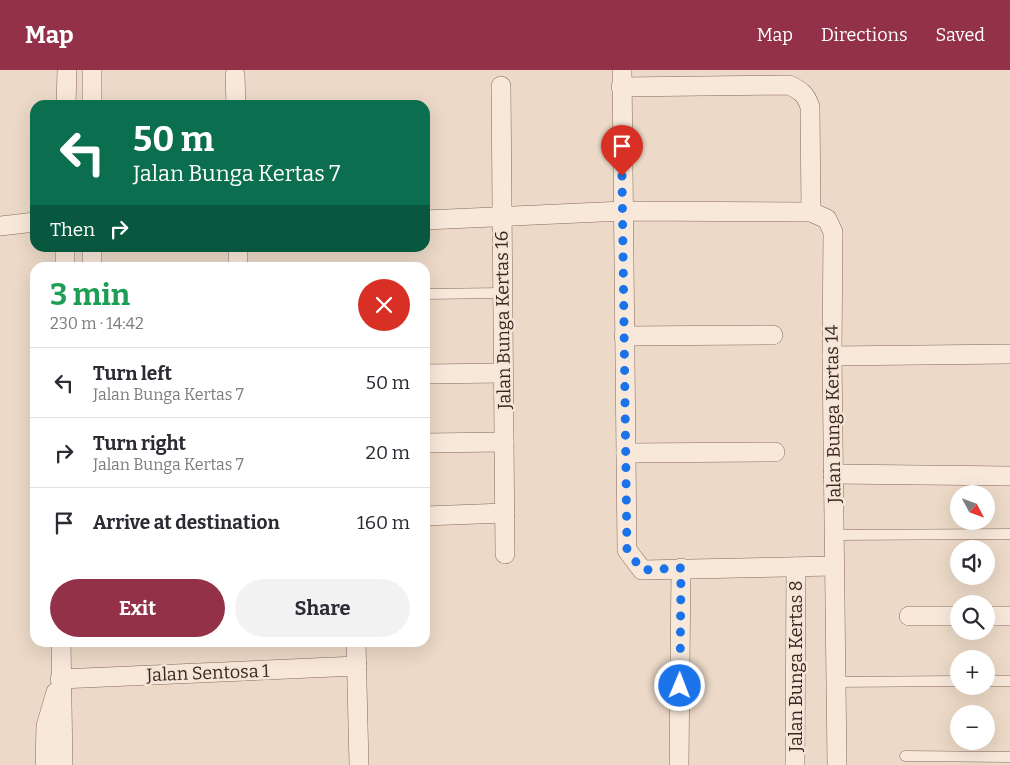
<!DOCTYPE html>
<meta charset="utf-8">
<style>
:root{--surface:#fff;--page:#f2f2f3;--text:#2b2b33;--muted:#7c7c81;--line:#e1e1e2;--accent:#923147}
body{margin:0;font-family:Bitter,serif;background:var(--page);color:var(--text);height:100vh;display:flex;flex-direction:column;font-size:19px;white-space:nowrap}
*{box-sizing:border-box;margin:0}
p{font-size:16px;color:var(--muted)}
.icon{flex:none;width:28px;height:28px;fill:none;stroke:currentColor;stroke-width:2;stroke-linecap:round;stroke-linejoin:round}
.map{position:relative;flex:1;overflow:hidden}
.details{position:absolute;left:30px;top:192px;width:400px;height:385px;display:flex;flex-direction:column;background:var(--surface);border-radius:15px;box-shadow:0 5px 20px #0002}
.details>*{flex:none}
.guide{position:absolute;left:30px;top:30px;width:400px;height:152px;border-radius:15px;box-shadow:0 5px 20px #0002;background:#0b6e4f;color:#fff;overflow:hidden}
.needle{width:32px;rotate:131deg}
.fabs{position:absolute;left:950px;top:415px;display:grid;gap:10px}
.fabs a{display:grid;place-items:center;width:45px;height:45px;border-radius:50%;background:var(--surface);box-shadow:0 5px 20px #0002;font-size:25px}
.pin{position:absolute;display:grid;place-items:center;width:42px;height:42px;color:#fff;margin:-51px -21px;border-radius:50% 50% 50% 0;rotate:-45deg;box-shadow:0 0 5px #0007}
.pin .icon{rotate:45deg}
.me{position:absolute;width:55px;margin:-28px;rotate:1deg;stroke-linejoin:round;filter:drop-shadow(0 0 4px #0008)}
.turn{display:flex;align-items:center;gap:18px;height:105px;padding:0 20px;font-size:22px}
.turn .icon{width:65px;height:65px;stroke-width:2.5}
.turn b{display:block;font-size:35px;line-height:42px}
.then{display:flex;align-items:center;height:48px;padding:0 20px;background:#0003;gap:10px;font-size:19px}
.round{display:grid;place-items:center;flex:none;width:52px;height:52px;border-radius:26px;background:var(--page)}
.overview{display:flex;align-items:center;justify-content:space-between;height:85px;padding:0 20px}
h1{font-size:30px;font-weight:700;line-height:38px;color:#1e9e55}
.action{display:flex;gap:10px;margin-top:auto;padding:10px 20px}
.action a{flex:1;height:58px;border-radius:30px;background:var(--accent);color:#fff;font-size:20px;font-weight:700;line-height:58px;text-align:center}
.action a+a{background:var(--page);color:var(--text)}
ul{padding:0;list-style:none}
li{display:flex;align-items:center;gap:15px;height:70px;padding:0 20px;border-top:1px solid var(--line)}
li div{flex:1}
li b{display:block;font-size:19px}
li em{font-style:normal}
header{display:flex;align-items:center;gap:30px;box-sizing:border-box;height:70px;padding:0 25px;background:var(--accent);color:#fff}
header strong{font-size:24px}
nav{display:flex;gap:28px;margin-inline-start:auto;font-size:18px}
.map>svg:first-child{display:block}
</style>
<header>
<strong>Map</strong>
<nav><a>Map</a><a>Directions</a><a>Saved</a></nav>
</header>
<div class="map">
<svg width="1010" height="695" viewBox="0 0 1010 695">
<rect width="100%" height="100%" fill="#ecd9c7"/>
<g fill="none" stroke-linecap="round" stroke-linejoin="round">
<g stroke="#866a5d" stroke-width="11">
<g id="lane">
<polyline points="425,224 502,223"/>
<polyline points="834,465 1010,464"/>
<polyline points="986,611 1010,611"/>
<polyline points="835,612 959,611"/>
<polyline points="905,686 1010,687"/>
</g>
</g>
<g stroke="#866a5d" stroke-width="20">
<g id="street">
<polyline points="92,0 92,35"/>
<polyline points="622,0 627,480 642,500 834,496"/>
<polyline points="235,5 236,35"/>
<polyline points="501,16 505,484"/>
<path d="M 621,17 L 789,15 C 800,20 806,24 810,37 L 811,142"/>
<polyline points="66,35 67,0"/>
<polyline points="425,150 623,141 811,142 827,149 833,162 832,286 837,695"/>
<polyline points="0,156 35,152"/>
<polyline points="92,178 92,198"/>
<polyline points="238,178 238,198"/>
<polyline points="65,198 65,178"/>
<polyline points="624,266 773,265"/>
<polyline points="832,286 1010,284"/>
<polyline points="425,304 503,303"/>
<polyline points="425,373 504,372"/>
<polyline points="626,383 775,382"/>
<polyline points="833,404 1010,406"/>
<polyline points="425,446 505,443"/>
<polyline points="909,546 959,546"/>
<polyline points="986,546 1010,546"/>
<polyline points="61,572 63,695"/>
<polyline points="356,572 359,695"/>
<polyline points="60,609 357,596"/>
<polyline points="45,695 46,656 56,622"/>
<polyline points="679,695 681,498"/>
<polyline points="795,695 796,497"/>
</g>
</g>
<use href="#lane" stroke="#f7e8da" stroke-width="10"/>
<use href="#street" stroke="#f7e8da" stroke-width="19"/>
</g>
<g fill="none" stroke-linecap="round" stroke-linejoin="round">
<polyline stroke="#1a73e8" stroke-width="9" stroke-dasharray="0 16.2" points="622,106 627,480 642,500 681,498 680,616"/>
</g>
<g text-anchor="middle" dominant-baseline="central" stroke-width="5" stroke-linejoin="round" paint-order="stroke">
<g font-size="18" fill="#382720" stroke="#f4e5d6">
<text transform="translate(503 250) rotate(-91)">Jalan Bunga Kertas 16</text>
<text transform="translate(833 344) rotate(-91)">Jalan Bunga Kertas 14</text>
<text transform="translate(796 596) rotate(-90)">Jalan Bunga Kertas 8</text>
<text transform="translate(208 603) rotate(-2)">Jalan Sentosa 1</text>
</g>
</g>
</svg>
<div class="fabs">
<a><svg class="needle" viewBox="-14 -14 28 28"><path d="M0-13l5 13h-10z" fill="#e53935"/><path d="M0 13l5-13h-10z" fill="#7c7c81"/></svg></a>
<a><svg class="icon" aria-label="sound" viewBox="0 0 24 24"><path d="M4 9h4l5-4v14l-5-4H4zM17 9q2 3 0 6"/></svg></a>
<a><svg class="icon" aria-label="search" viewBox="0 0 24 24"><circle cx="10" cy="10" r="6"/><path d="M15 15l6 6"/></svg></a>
<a>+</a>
<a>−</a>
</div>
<div class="pin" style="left:622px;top:106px;background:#d93025"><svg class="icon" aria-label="arrive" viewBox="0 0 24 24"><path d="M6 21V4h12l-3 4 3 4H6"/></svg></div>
<svg class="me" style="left:680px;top:616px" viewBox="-20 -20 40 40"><circle r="17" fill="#1a73e8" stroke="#fff" stroke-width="3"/><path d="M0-11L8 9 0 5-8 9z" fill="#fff"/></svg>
<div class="guide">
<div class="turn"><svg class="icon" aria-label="left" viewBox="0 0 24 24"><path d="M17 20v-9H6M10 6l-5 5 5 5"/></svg><div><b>50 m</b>Jalan Bunga Kertas 7</div></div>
<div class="then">Then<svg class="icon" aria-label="right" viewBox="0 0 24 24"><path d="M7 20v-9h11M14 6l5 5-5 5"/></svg></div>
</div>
<section class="details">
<div class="overview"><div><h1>3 min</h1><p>230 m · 14:42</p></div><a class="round" style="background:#d93025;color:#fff"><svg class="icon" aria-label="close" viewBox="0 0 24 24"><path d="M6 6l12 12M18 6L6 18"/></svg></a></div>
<ul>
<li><svg class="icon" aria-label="left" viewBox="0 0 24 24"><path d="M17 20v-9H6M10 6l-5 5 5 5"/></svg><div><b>Turn left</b><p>Jalan Bunga Kertas 7</p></div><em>50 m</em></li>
<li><svg class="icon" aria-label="right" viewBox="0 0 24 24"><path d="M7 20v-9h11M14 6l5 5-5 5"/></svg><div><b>Turn right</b><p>Jalan Bunga Kertas 7</p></div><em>20 m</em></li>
<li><svg class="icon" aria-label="arrive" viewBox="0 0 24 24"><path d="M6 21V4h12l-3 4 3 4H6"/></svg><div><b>Arrive at destination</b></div><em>160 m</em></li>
</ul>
<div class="action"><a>Exit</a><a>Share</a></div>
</section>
</div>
